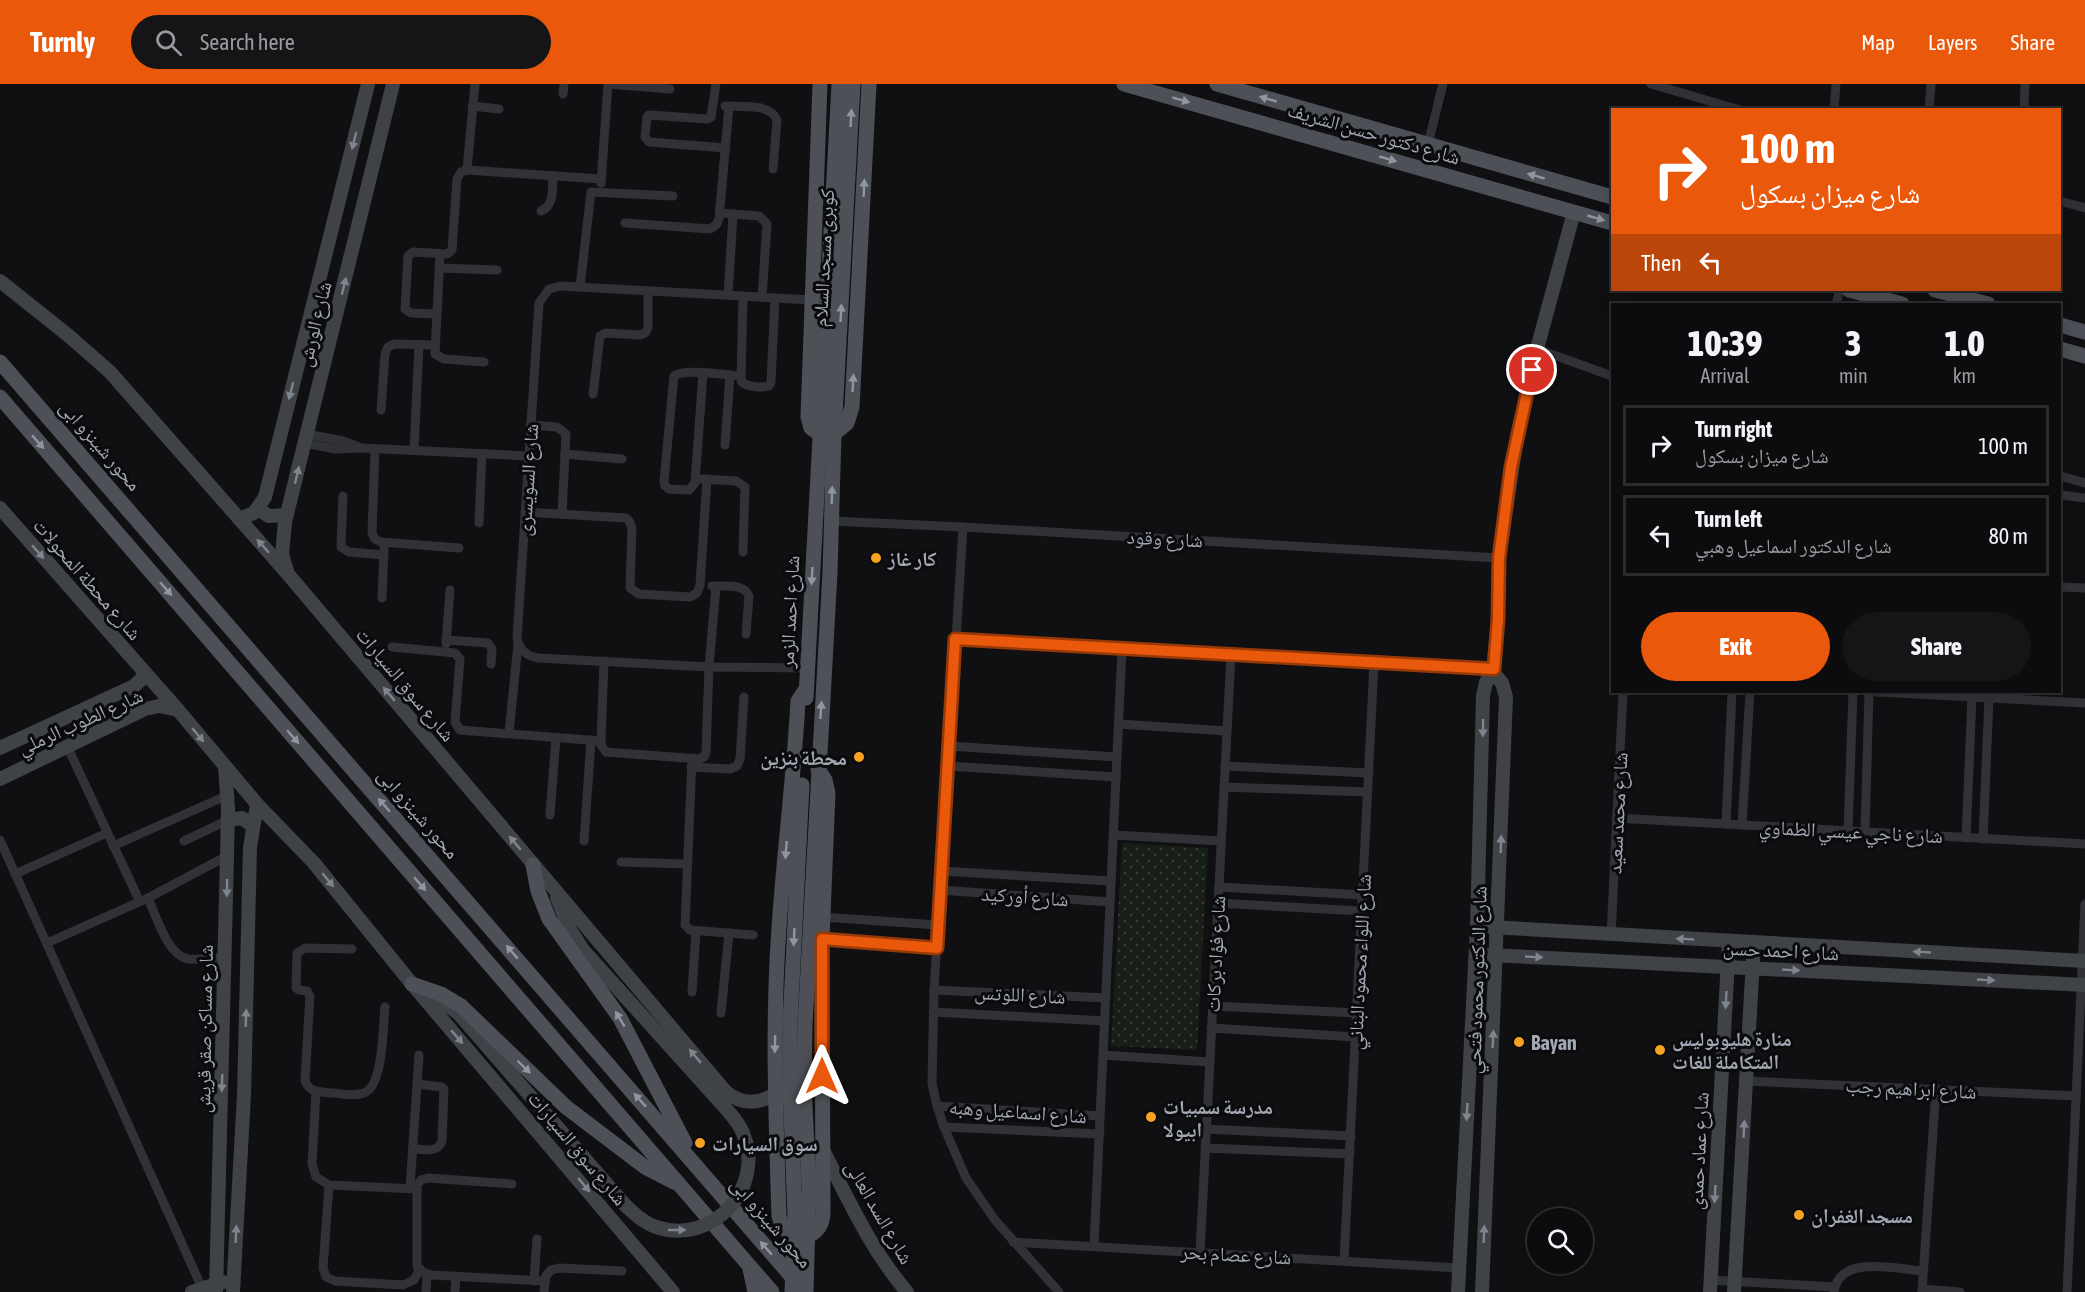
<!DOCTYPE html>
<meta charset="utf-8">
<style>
:root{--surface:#0c0c0e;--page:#151517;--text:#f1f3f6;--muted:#9a9b9e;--line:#2c2c2e;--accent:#ea580c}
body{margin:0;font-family:"Asap Condensed","Noto Naskh Arabic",sans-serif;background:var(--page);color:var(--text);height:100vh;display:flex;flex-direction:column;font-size:22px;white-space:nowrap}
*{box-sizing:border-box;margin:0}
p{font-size:20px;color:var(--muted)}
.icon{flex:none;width:33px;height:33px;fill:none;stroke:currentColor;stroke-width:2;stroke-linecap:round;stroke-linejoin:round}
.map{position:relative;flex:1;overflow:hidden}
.drawer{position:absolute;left:1611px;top:219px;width:450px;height:390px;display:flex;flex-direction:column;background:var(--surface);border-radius:0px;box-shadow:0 6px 24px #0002,0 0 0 2px var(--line)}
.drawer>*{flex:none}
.banner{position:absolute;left:1611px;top:24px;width:450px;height:183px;border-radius:0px;box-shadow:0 6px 24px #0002,0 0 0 2px var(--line);background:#ea580c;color:#fff;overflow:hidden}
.buttons{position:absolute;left:1527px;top:1124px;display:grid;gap:12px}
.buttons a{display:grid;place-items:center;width:66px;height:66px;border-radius:50%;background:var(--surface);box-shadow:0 6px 24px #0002,0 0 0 2px var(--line);font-size:30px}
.pin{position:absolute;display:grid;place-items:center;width:51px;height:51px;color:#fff;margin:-26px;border:3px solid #fff;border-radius:50%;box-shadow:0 2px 6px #0007}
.me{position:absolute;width:66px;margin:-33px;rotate:0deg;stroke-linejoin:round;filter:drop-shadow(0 0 4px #0008)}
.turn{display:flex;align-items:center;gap:21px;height:126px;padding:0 30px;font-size:27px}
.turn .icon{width:78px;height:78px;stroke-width:2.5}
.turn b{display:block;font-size:42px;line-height:51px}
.then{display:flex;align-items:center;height:57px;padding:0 30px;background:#0003;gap:12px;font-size:22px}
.eta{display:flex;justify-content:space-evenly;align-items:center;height:102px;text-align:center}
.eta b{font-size:36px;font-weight:800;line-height:42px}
.primary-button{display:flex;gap:12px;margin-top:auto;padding:12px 30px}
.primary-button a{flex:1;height:69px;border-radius:36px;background:var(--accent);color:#fff;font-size:24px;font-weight:800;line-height:69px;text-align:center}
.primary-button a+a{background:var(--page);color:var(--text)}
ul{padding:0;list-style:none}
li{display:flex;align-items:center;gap:18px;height:81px;margin:0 12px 9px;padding:0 18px;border:3px solid var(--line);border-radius:0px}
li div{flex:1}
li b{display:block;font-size:22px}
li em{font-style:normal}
header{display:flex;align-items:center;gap:36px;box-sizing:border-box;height:84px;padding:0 30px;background:var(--accent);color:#fff}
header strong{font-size:28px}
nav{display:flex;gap:33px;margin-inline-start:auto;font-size:21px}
.search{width:420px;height:54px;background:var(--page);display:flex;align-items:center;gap:15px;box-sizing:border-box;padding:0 21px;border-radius:33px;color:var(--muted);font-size:22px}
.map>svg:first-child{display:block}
</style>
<header>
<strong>Turnly</strong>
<div class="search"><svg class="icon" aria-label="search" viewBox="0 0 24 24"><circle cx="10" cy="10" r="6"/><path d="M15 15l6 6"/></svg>Search here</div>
<nav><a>Map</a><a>Layers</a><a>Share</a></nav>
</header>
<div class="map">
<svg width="2085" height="1208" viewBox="0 0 2085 1208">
<defs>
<pattern id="green-dots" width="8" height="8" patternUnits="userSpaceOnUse" patternTransform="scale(1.5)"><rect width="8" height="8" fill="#171d17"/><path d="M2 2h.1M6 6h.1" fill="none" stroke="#363b36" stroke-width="1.8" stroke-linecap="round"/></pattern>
</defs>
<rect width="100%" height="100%" fill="#101012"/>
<polygon fill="url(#green-dots)" points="1122,759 1208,764 1197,966 1111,962"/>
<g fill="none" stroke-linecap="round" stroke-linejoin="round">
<g stroke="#313237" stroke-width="9">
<polyline points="608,0 670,5"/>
<polyline points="716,0 711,33 708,35 649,31 647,33 645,53 649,58 726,64"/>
<polyline points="1651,0 1740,26"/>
<polyline points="563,10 564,0"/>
<polyline points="472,22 499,25"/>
<path d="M 725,22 C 741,23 771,19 777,36 L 773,85"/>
<polyline points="1834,26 1836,0"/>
<polyline points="1929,26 1931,0"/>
<polyline points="2024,26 2025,0"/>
<polyline points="1428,60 1443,0"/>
<polyline points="467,86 475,0"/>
<polyline points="601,99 608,0"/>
<polyline points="2060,117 2085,124"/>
<path d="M 541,127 C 555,121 552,105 553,92"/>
<polyline points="720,129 759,132 767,140 762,213"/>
<polyline points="625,139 710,145 716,141 719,135 729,22"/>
<polyline points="440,170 435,270 444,275 484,278"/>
<polyline points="439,184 497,186"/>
<polyline points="580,203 591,108 673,112"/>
<polyline points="728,211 733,130"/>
<path d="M 743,212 L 741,297 C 746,303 761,304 769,302 L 771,298 L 775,214"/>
<polyline points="1836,220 1840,206"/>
<polyline points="436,230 411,229 405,225 408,172 413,168 447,170 452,166 457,95 461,88 467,86 601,95"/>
<polyline points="1537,265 1612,292"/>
<path d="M 703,289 L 695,399 L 689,406 L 669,405 L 665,402 L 664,397 L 674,292 C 683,284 726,291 740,292"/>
<polyline points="593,310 600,252 606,249 640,251 645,249 648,244 648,207"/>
<polyline points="381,326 385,270 388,263 394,260 434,261"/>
<polyline points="530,341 557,343 566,350 562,430"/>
<polyline points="307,350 343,357 359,363"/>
<polyline points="305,359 335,365 361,364 529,372"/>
<polyline points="725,361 730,291"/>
<polyline points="375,365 372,449 375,455 381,458 459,464"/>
<polyline points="414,366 419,261"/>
<polyline points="565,370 622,375"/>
<polyline points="2060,392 2085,399"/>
<polyline points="701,395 736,397 745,403 743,468"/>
<polyline points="2060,411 2085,414"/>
<polyline points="343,412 341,463 349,468 384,471"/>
<polyline points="525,428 626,434 629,437 632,444 630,504 639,510 690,513 697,509 700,501 707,395"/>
<polyline points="831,437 963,443 1499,474"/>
<polyline points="479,439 482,370"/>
<polyline points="963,443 934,906 932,999 937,1022 944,1043 966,1094 995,1136 1059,1208"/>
<path d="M 712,502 C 724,503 743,498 749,512 L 746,550"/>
<polyline points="2060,503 2085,504"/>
<polyline points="382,514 384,465"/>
<polyline points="955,555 1494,585"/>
<polyline points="446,556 488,559 492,565 491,580"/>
<polyline points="446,560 450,506"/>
<polyline points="392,563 455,569 460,575 455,638 460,646 601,657"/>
<polyline points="604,577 601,657 601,661 606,668 699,675 704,673 706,668 709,583 716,502"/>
<path d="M 807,584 L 709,583 L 538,574 C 526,572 520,566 517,554 L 539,219 L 549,205 L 560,202 L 812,216"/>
<polyline points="1877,608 2085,619"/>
<polyline points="1119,640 1227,647"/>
<polyline points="509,649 518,560"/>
<polyline points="67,662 140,818"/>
<polyline points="949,662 1117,673"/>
<polyline points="692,674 685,841 690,846 753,851"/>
<polyline points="948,682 1116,693"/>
<polyline points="1225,682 1369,689"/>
<polyline points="691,683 730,685 737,682 740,675 744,613"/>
<polyline points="1224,703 1367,708"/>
<polyline points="550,731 556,654"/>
<polyline points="1616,734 2085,760"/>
<polyline points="1726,740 1732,608"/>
<polyline points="1742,741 1750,608"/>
<polyline points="1848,747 1853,608"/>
<polyline points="1865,748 1869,608"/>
<polyline points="1114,751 1221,757"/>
<polyline points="1966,754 1972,613"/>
<polyline points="1983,755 1989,614"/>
<polyline points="0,756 202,1204"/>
<polyline points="184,757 228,736"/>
<polyline points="584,757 591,656"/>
<polyline points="113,762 228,711"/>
<polyline points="621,778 687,780"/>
<polyline points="941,787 1111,797"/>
<polyline points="15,790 107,749"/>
<polyline points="1219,803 1363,811"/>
<polyline points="940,806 1110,818"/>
<path d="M 148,814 C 156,831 167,871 188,875 C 199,876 213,873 225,873"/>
<polyline points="1218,819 1362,827"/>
<polyline points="822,833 938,841"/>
<polyline points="1611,851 1623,608"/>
<polyline points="822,855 937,865"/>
<polyline points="47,859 148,814 227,772"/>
<path d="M 352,865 L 305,864 L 297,869 L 296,904 L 299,906 L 307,907 L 310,912 L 305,997 C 310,1009 321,1008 333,1009 C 343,1010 356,1013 366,1008 C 383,999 383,943 385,923"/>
<polyline points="934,906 1106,914"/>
<polyline points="692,908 696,847"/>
<polyline points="1213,922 1357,929"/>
<polyline points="933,928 1105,937"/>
<polyline points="721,929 729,849"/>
<polyline points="1211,944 1356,953"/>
<polyline points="1103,971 1210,978"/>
<polyline points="1746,997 2076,1012"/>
<polyline points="316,1008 312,1080 316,1093 329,1101 417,1105"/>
<polyline points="937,1022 1100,1032"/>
<polyline points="944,1043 1100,1050"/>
<polyline points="1206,1045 1351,1052"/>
<polyline points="1205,1064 1350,1070"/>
<path d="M 413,1065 C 423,1065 438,1070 442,1057 L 444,1005 L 442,1003 L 417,1000"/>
<polyline points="512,1100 428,1094 421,1096 417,1101 417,1182 423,1188 432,1191 544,1197"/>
<polyline points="329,1101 323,1184 326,1193 335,1197 403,1201 414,1196 420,1185"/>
<polyline points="410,1104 419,971"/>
<polyline points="1013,1158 1459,1184"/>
<polyline points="1094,1162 1122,565"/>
<polyline points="1200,1168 1231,571"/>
<polyline points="1344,1177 1374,579"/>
<polyline points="1711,1196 1835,1203"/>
<polyline points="534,1197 537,1155"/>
<polyline points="1922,1205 1960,1208"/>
<polyline points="426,1208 427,1190"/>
<polyline points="455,1208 456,1192"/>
<polyline points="544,1208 546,1192 551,1186 559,1184 622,1187"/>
<path d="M 1834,1208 C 1839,1170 1896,1185 1923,1187"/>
<polyline points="1922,1208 1936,1004"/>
<polyline points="2067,1208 2085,820"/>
</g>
<g stroke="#3f4247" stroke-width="14">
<path d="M 0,197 L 69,252 L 110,288 L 287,489 L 726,1008 C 741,1020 758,1021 775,1010"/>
<polyline points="0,424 178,626 257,720 314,779 412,900 673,1208"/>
<polyline points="258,425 269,432 287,431"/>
<polyline points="239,435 254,429 265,413 368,0"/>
<polyline points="287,487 282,470 285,438 393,0"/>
<polyline points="0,664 134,602 146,591"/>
<polyline points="0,695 145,625 159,622 178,626"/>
<polyline points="228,736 242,734 253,742"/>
<polyline points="557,814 569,844 583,866 721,1019"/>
<polyline points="1491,843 2085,877"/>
<polyline points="1489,871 2085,901"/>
<polyline points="441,917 458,929 626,1122"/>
<path d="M 823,1066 C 848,1115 871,1166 907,1208"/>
<polyline points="192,1208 223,1198"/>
<polyline points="216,1208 227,772 228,724 225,683"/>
<polyline points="233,1208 244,1011 250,764 257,720"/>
<polyline points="1458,1208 1477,843 1483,612 1486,598 1493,588 1498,535 1499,474 1517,352 1537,265 1574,128"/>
<polyline points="1482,1208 1506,613 1502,599 1493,588"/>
<polyline points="1710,1208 1729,857"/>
<polyline points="1734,1208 1754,858"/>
</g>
<g stroke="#4d5056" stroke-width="15">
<polyline points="820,0 808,333 811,344 820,350"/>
<polyline points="1124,0 1612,139"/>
<polyline points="1217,0 1612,113"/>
<polyline points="1849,206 1902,220"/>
<polyline points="1935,206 1988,220"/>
<polyline points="2060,241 2085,248"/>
<polyline points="2060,265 2085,272"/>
<polyline points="0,278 799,1201"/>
<polyline points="0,313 772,1208"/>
<polyline points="834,350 847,339 852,323 869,0"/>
<path d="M 806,605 L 798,617 C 794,693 784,769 779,844 C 772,940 776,1036 779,1132 C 785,1161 822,1159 823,1129 L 822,855 L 828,709 L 825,696 L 818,685"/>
<polyline points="806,614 839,0"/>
<polyline points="533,781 538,807 549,835 620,934 685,1059"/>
<polyline points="412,900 441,910 461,922 566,1023 645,1083 674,1098"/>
<polyline points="790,1003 790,939 802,701"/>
<polyline points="804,1003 805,941 830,488 834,350 853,0"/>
<polyline points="750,1185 755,1208"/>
</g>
<path stroke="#3f4247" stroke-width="14" d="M 626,1122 C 636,1131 644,1139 656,1143 C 713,1162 766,1103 743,1049 C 738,1037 729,1028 721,1019"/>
<g stroke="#4d5056" stroke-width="15">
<polyline points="790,1003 795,1132 792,1208"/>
<polyline points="804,1003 809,1101 806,1208"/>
</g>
</g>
<defs><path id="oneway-solid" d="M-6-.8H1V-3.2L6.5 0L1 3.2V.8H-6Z" transform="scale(1.5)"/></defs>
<g fill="#9096a0">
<use href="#oneway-solid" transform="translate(1268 15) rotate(-164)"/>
<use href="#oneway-solid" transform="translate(1181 16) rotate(16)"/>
<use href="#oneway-solid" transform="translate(851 34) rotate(-87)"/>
<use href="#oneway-solid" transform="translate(1388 75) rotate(16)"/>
<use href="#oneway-solid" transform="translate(1536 92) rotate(-164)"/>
<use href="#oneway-solid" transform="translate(864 104) rotate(-87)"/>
<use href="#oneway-solid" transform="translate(1596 134) rotate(16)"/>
<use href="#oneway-solid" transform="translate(841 229) rotate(-87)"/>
<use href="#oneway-solid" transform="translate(853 299) rotate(-87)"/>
<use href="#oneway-solid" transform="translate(38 358) rotate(49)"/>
<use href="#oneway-solid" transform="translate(832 411) rotate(-88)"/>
<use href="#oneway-solid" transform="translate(812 492) rotate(93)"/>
<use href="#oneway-solid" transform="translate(166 505) rotate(49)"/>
<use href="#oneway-solid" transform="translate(821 626) rotate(-86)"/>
<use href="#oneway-solid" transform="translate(293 653) rotate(49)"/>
<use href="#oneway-solid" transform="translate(384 721) rotate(-131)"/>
<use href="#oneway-solid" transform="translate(786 766) rotate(95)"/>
<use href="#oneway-solid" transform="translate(420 800) rotate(49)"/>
<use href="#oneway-solid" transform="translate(794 853) rotate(93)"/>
<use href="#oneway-solid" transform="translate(512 868) rotate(-131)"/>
<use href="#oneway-solid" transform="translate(620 935) rotate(-121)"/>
<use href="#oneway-solid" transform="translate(775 960) rotate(91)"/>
<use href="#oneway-solid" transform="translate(524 983) rotate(44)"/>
<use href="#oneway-solid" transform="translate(640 1016) rotate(-131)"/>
<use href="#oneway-solid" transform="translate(766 1164) rotate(-131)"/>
</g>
<g fill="#7f848d">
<use href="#oneway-solid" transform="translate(354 57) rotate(104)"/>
<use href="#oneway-solid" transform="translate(344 202) rotate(-76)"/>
<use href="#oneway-solid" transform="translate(291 307) rotate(104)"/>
<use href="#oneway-solid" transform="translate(297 391) rotate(-76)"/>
<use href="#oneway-solid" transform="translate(263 462) rotate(-132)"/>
<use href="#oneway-solid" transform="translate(38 468) rotate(49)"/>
<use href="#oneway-solid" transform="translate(389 610) rotate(-130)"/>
<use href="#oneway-solid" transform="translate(1483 644) rotate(91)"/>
<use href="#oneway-solid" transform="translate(198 651) rotate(50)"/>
<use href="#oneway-solid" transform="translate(515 759) rotate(-130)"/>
<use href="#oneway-solid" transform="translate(1501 760) rotate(-88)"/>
<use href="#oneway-solid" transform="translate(328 796) rotate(51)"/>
<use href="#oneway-solid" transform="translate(227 804) rotate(91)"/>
<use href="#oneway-solid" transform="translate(1685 855) rotate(-177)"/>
<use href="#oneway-solid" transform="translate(1922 868) rotate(-177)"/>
<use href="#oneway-solid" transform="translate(1534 873) rotate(3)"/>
<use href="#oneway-solid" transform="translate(1791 886) rotate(3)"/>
<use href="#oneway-solid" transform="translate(1986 896) rotate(3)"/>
<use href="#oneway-solid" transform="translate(1726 916) rotate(93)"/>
<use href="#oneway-solid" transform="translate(246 934) rotate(-88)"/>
<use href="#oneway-solid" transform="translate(457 953) rotate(49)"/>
<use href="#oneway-solid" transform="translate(1493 955) rotate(-87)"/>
<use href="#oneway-solid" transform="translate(695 972) rotate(-130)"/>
<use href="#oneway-solid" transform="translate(222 999) rotate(92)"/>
<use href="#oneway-solid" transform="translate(1467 1028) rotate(93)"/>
<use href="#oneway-solid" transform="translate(1744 1045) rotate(-87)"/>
<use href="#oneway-solid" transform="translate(584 1101) rotate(50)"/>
<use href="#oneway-solid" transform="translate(1715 1110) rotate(93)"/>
<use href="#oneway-solid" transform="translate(677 1146)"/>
<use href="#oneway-solid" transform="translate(236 1150) rotate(-87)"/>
<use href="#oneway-solid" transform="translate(1484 1150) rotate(-88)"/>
</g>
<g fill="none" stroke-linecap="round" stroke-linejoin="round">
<g stroke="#983908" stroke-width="15">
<polyline id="route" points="822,992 822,855 937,864 955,555 1494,585 1498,535 1499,474 1511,383 1532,286"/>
</g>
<use href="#route" stroke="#ea580c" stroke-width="10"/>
</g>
<g fill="#f9a221" stroke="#0b0b0d" stroke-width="2">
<circle cx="876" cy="474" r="6"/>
<circle cx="859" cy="673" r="6"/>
<circle cx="1519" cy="958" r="6"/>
<circle cx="1660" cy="966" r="6"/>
<circle cx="1151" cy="1033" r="6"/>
<circle cx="700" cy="1059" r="6"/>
<circle cx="1799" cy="1131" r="6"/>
</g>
<g text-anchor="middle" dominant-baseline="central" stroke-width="6" stroke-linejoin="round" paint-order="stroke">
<g font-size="20" fill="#a1a8b3" stroke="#0b0b0d">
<text transform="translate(1374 49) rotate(16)">شارع دكتور حسن الشريف</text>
<text transform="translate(823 174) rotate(-87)">كوبرى مسجد السلام</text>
<text transform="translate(314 240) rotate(-76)">شارع الورش</text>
<text transform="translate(101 361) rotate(49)">محور شينزو ابى</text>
<text transform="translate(527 396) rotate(-86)">شارع السويسرى</text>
<text transform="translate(1165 454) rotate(3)">شارع وقود</text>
<text transform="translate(88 495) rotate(49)">شارع محطة المحولات</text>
<text transform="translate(789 528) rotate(-87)">شارع احمد الزمر</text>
<text transform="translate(406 600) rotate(50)">شارع سوق السيارات</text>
<text transform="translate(80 637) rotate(-24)">شارع الطوب الرملي</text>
<text transform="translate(419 729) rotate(49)">محور شينزو ابى</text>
<text transform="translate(1617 729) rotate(-87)">شارع محمد سعيد</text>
<text transform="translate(1851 747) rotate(3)">شارع ناجي عيسي الطماوي</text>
<text transform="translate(1025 812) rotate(4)">شارع أوركيد</text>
<text transform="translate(1781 866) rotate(3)">شارع احمد حسن</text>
<text transform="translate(1215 870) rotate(-87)">شارع فؤاد بركات</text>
<text transform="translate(1359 878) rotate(-87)">شارع اللواء محمود البناني</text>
<text transform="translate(1476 896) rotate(-88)">شارع الدكتور محمود فتحي</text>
<text transform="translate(1020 910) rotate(3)">شارع اللوتس</text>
<text transform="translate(204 945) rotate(-89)">شارع مساكن صقر قريش</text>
<text transform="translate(1911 1004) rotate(3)">شارع ابراهيم رجب</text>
<text transform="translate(1018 1027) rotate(4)">شارع اسماعيل وهبه</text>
<text transform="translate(578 1064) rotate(50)">شارع سوق السيارات</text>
<text transform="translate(1698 1067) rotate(-87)">شارع عماد حمدى</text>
<text transform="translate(880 1128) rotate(60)">شارع السد العالى</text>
<text transform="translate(772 1138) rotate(49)">محور شينزو ابى</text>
<text transform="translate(1236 1170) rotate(3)">شارع عصام بحر</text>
</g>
<g font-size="20" font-weight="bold" fill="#a1a8b3" stroke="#0b0b0d" text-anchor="start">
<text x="888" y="474">كار غاز</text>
<text x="847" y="673" text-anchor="end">محطة بنزين</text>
<text x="1672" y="954">منارة هليوبوليس<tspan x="1672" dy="23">المتكاملة للغات</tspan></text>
<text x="1531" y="958">Bayan</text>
<text x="1163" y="1022">مدرسة سمبيات<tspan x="1163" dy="23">ابيولا</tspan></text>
<text x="712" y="1059">سوق السيارات</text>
<text x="1811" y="1131">مسجد الغفران</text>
</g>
</g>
</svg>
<div class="buttons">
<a><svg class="icon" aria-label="search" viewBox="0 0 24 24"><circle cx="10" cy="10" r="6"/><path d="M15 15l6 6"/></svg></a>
</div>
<div class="pin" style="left:1532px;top:286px;background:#d93025"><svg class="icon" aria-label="arrive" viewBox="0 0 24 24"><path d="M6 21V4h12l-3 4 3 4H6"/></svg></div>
<svg class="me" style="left:822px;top:992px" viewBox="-20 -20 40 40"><path d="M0-17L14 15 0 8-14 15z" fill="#ea580c" stroke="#fff" stroke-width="4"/></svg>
<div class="banner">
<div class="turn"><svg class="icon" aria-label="right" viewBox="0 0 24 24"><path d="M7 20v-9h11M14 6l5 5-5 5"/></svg><div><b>100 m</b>شارع ميزان بسكول</div></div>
<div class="then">Then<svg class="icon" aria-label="left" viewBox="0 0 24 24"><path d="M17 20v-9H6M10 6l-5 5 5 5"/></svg></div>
</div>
<section class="drawer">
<div class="eta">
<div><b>10:39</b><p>Arrival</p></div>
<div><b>3</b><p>min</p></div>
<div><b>1.0</b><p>km</p></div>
</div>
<ul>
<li><svg class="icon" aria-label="right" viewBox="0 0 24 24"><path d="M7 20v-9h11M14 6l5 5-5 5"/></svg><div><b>Turn right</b><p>شارع ميزان بسكول</p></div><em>100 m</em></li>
<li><svg class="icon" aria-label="left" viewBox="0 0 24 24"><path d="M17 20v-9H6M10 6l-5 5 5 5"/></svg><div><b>Turn left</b><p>شارع الدكتور اسماعيل وهبي</p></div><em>80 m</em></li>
</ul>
<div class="primary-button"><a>Exit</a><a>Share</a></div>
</section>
</div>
